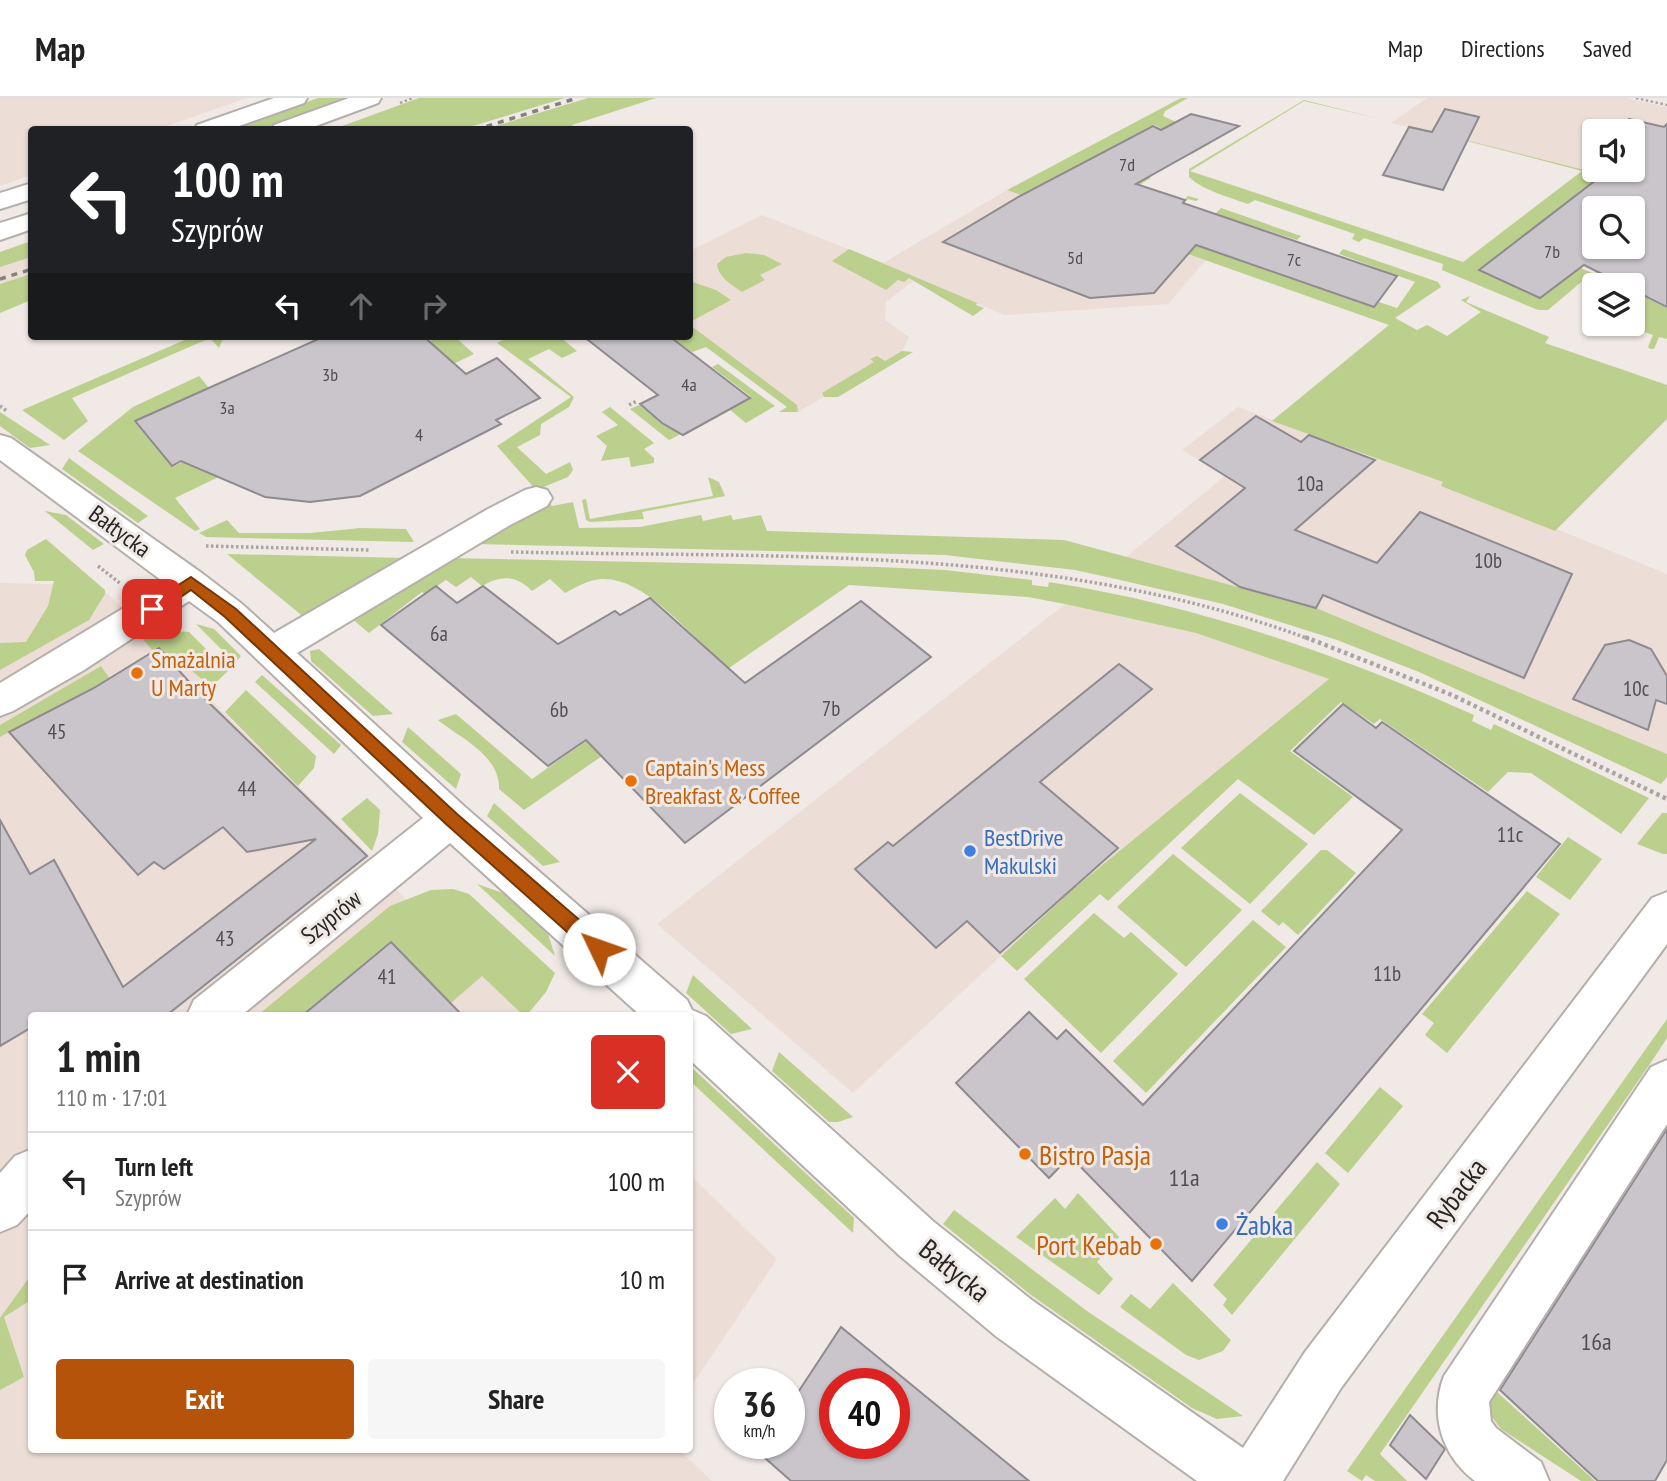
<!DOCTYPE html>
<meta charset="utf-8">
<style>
:root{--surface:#fff;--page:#f6f6f6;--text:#222;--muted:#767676;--line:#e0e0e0;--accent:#b45309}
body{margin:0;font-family:"PT Sans Narrow",sans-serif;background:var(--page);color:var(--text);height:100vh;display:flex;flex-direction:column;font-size:26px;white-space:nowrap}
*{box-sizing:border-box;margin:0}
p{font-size:23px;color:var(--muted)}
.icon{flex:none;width:38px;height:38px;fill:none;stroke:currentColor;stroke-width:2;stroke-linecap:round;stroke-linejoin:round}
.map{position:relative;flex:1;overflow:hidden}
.side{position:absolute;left:28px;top:914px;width:665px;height:441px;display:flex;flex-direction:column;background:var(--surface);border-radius:7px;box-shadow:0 2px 5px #0004}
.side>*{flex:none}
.guide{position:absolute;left:28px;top:28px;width:665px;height:214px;border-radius:7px;box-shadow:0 2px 5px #0004;background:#202124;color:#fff;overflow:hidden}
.controls{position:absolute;left:1582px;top:21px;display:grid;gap:14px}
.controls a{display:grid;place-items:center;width:63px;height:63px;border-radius:7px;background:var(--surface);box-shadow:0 2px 5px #0004;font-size:35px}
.speed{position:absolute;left:714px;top:1270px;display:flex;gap:14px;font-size:35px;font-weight:700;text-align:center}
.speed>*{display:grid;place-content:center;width:91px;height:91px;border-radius:50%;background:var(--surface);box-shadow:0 2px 5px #0004;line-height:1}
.speed small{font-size:18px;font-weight:400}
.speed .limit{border:10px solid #d22;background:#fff;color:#111}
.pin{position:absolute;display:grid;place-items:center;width:60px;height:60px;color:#fff;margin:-30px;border-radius:14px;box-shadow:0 4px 10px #0006}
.me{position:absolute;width:77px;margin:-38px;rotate:312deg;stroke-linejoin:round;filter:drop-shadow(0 0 5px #0008)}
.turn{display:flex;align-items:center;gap:24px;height:147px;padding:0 28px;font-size:32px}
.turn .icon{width:91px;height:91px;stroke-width:2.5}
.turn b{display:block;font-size:49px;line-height:60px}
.lanes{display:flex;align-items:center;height:66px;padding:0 28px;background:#0003;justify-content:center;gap:35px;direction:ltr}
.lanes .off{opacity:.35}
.round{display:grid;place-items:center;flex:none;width:74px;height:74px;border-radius:7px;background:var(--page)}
.headline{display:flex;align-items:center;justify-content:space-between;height:119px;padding:0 28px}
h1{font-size:42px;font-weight:700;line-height:52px}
.action{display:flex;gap:14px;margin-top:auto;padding:14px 28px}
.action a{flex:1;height:80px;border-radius:7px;background:var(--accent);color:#fff;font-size:28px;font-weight:700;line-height:80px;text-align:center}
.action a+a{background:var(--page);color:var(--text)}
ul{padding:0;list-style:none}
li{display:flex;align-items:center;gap:21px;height:98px;padding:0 28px;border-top:2px solid var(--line)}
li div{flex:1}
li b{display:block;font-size:26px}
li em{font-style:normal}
header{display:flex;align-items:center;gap:42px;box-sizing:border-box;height:98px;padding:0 35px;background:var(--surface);border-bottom:2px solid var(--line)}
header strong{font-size:33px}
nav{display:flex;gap:38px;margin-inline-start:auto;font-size:24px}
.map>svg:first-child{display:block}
</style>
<header>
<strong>Map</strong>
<nav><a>Map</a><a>Directions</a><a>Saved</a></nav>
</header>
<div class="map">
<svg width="1667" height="1383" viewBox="0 0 1667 1383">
<rect width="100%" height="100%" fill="#f0e9e6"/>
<g fill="#ecded6" fill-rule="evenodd">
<polygon points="0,0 247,0 158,31 32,32 31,77 0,88"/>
<path d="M 1427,0 L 1626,0 L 1667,9 L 1667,93 L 1391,25 ZM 1594,33 L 1633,33 L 1633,72 L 1594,72 Z"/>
<polygon points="1007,92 1206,162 1168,206 1004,217 917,180 886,204 885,222 909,239 902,253 798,314 690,233 690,153 762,117 883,165"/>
<polygon points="31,144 31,200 0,212 0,155"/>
<polygon points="1238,309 1444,385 1667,476 1667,656 1316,510 1126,459 1225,378 1182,352"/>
<polygon points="0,485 97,487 215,589 204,595 368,756 414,812 523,917 32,917 32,1351 678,1351 712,1383 0,1383"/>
<polygon points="1065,506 1196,535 1329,581 1072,792 853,995 657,826"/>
<polygon points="690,1077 777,1161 690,1290"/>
</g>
<g fill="#bbd08c">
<polygon points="318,0 348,0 261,31 230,32"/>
<polygon points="419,0 565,0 463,31 334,31"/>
<polygon points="588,0 656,0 572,27 575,31 486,31"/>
<polygon points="1181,0 1188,0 1165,13 1163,18 1209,39 1211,45 1190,57 1187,55 1209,43 1172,26 1162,31 1154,27 1055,80 1115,98 1149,79 1151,80 1129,93 1170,116 1188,98 1199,101 1196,103 1188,101 1178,112 1181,152 1221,110 1301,138 1297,142 1222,118 1213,153 1374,210 1379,204 1397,210 1415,184 1339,156 1343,151 1438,184 1441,189 1395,220 1417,232 1427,227 1447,238 1481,214 1461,202 1470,198 1466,204 1549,239 1545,245 1667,287 1667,321 1555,433 1441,388 1443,384 1272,323 1389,227 1007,92"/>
<path d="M 1304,2 L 1380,21 L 1304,3 L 1190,73 L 1463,164 L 1582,73 L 1422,31 L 1604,77 L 1603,107 L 1619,110 L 1610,110 L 1587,101 L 1579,107 L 1568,103 L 1489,164 L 1491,177 L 1540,200 L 1581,170 L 1592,175 L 1548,212 L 1538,212 L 1442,172 L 1443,166 L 1364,140 L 1359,144 L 1352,141 L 1355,136 L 1255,102 L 1248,106 C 1229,99 1204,93 1189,79 L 1189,71 Z"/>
<polygon points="31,143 31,159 0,169 0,154"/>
<polygon points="849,151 977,205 976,207 984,210 973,218 909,180 904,184 898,182 886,192 832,163"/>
<path d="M 746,155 L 764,157 L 782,166 L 760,177 L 765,182 L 742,194 C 732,187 718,179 717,166 L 726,159 Z"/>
<polygon points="1644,169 1665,183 1644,198 1667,210 1667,241 1659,239 1654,251 1650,251 1648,249 1653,237 1620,226 1633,226 1633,187 1624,187"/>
<polygon points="31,176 31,202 0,215 0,186"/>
<polygon points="690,183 716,192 731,202 690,224"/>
<polygon points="690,227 797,307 798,314 779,314 787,309 706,249 692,254 670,238 690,238"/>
<polygon points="194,238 224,238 219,250 210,240 72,300 88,323 64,342 22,312"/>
<polygon points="441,238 454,238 474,256 175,400 200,431 195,433 78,353 133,309 199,278 209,290 134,323 172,369 207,352 205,348"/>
<polygon points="511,238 559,238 577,253 562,260 549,251 528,261 574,299 569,309 541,326 540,337 517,349 546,376 570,364 573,372 568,379 536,392 497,348 571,299 497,245"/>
<polygon points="902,253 913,254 838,299 824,299 822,295 874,264 870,261 877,258 885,263"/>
<polygon points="718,266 775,308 746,325 729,311 750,298 712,269"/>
<polygon points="639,307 660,323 663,322 681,336 669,342 630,311"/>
<polygon points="610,309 654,345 644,351 654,360 654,365 631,369 629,359 601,363 607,348 596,338 618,327 602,314"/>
<polygon points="0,314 50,347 30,350 0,328"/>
<polygon points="69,360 148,418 138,425 62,371"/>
<polygon points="708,379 719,384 725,398 642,414 644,421 590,424 586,422 582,402 586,401 590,421 713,398"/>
<polygon points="573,404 579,430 640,429 701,417 703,423 731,417 733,422 761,417 767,433 1064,442 1316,510 1667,656 1667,679 1661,686 1419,574 1337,542 1223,506 1116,481 1075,472 945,457 473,446 522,416 550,405 552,408"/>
<polygon points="45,413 66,417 104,446 93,452"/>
<polygon points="227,422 239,435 310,435 361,430 406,431 414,444 206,439 199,435"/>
<polygon points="46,441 105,492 105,496 89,522 0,572 0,545 26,544 48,508 54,483 35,483 34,474 25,457 27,452"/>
<polygon points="227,456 408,460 305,520"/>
<path d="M 449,460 L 878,469 L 945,472 L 1032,482 L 1032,487 L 1048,489 L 1049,484 C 1197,507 1338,556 1474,617 L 1472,623 L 1491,632 L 1494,626 L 1649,700 L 1621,736 L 1531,675 L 1508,674 L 1488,694 L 1380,621 L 1374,626 L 1341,604 L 1290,653 L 1353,699 L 1314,737 L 1238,681 L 1108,803 L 1100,796 L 1017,873 L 1001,858 L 1072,792 L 1329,581 L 1196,535 L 1065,506 L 1028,499 L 849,487 L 524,712 L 499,691 C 500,657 460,640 438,622 L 456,616 L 532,681 L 712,555 C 684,530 641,478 601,481 C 588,482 576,489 565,495 L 550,481 L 532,493 C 516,477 501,477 482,488 L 471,479 L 456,489 L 446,482 L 425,496 L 422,494 L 369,535 L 350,519 Z"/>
<polygon points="196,526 214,531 241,558 235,565"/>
<polygon points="174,533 189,534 228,573 211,589 185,567 179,571 160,550 153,553 143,541"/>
<polygon points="319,551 393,616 394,616 373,618 311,563 310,553"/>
<polygon points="101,568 110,581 0,639 0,627"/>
<polygon points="262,577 341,647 334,656 255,584"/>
<polygon points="246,592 316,658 314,670 298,688 225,614"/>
<polygon points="408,629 461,676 456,691 402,644"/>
<polygon points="1240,695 1308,746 1250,806 1181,750"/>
<polygon points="367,700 380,712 378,736 372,753 341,721"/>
<polygon points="494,705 560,764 543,768 487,718"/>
<polygon points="1662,715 1667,715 1667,756 1663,756 1637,746"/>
<polygon points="1568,739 1602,761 1570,802 1536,779"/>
<polygon points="1321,752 1327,752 1356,775 1298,837 1283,824 1279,828 1261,813"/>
<polygon points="1173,756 1242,812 1186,869 1117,809"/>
<polygon points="477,786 506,796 548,836 555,858"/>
<polygon points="453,791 469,796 555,875 546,894 527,917 523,917 482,878 451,905 391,843 302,917 258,917 390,808 431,792"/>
<polygon points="1527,793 1560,816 1447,955 1425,937 1434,925 1422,916"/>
<polygon points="1094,815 1124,840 1131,834 1178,876 1101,955 1024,881"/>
<polygon points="1253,822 1286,849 1146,995 1113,963"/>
<polygon points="693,877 752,931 731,936 686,895"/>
<polygon points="1667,921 1667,940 1654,960 1380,1356 1407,1383 1375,1383 1366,1377 1362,1383 1347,1373"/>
<polygon points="779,954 853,1019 838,1024 829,1024 772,973"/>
<polygon points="690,968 854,1120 853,1135 690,983"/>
<polygon points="1380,989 1403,1008 1348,1075 1325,1055"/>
<polygon points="1317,1064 1340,1086 1232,1217 1223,1207 1227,1201 1213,1187"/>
<polygon points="1078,1095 1119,1139 1097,1164 1113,1181 1099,1197 1016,1139 1055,1100 1065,1111"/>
<polygon points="954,1112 1087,1213 1243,1318 1217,1321 1192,1310 1031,1197 943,1126"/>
<polygon points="31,1177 31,1202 4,1219 24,1279 0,1292 0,1220"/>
<polygon points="1173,1185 1231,1242 1223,1253 1199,1262 1186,1257 1120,1209 1131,1196 1150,1211"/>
<polygon points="1497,1294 1595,1383 1581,1383 1501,1331 1486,1311"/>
</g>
<g fill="#c9c5ca" stroke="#8e8a8f" stroke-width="2" fill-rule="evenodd">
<polygon points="1445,11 1479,19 1443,92 1383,77 1409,29 1432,34"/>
<polygon points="1191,16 1239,28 1136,86 1185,102 1183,105 1397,178 1374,209 1196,147 1154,195 1090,200 943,144 1018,99 1153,28 1161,32"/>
<path d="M 1629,21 L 1664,29 L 1667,26 L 1667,209 L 1633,192 L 1633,187 L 1624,187 L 1584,167 L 1540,200 L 1479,172 L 1609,72 L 1633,72 L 1633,33 L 1625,33 ZM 1594,110 L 1633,110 L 1633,149 L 1594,149 Z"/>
<polygon points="325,238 423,238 466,276 497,260 540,300 496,322 501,326 360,398 310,404 265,399 181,363 172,368 135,323"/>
<polygon points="583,238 669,238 750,300 683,337 662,325 640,306 658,297"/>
<polygon points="1256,318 1301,344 1309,337 1375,362 1295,432 1377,465 1420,414 1572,476 1524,580 1323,497 1316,510 1240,489 1176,448 1245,390 1200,362"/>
<polygon points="436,488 457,505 483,488 558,546 615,513 620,517 650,500 745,585 861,503 931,559 685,745 586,642 548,668 381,527"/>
<polygon points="1629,542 1651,551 1667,578 1667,606 1656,602 1648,632 1573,601 1605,547"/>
<polygon points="159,550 199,595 367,758 167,917 32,917 32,929 0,948 0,722 30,776 54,762 123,889 316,741 247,754 223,729 164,771 154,764 138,777 9,634 94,590"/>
<polygon points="1119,566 1152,591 1040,684 1118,750 1000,855 967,823 936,850 855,771 888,744 893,748"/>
<polygon points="1343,606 1376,630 1382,624 1560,746 1192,1183 1070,1058 1049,1080 956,985 1029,914 1057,941 1066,932 1143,1007 1402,732 1294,653"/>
<polygon points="391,844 462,917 303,917"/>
<polygon points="1667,1031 1667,1362 1655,1383 1598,1383 1500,1292"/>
<path d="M 841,1229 L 1029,1383 L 791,1383 L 749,1346 L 789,1346 L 789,1308 ZM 835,1286 L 894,1286 L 894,1346 L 835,1346 Z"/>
<polygon points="1410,1317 1445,1351 1426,1381 1390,1347"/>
</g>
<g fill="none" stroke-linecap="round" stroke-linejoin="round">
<g stroke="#b5afab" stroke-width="4">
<g id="minor">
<polygon points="0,337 11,340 203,476 242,506 274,535 488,411 525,392 536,389 547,392 552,400 547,408 510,427 297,555 465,709 687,902 692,912 706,918 934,1124 1033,1203 1243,1350 1305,1254 1652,800 1667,794 1667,846 1341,1290 1283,1383 1197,1383 997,1239 900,1158 690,962 690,917 640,917 450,745 242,917 187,917 194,902 423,720 218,524 189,503 84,572 13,613 0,618 0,585 165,485 0,362"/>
<path d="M 1667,962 L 1667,1026 L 1489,1304 L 1491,1323 L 1496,1330 L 1541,1364 L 1549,1383 L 1475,1383 C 1442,1358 1429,1317 1444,1278 L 1651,969 Z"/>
<polygon points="32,1051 32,1111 17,1127 0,1134 0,1075 15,1058"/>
</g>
</g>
<g stroke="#b5afab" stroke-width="4">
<g id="major">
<polygon points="274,0 307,0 304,5 228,32 194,32 197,27"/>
<polygon points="349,0 381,0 378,5 305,32 271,32 274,27"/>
<polygon points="32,85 32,101 0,111 0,95"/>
<polygon points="32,115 32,131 0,142 0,125"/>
</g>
</g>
<g stroke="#aaa5a3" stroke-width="2.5" stroke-dasharray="2.5 2.5" stroke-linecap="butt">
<polyline points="1636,0 1667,7"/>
<polyline points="400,5 413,0"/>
</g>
<g stroke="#aaa5a3" stroke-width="3.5" stroke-dasharray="2.5 2.5" stroke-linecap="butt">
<polyline points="629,307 637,303"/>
<polyline points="0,308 8,314"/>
<polyline points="206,448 369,452"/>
<path d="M 511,454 C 778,460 1054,446 1309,541"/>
<polyline points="98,468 121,486"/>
</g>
<polyline stroke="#aaa5a3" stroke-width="4.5" stroke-dasharray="3.5 3.5" stroke-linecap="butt" points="1305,539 1452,597 1667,701"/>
<use href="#minor" fill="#fff" fill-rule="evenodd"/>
<use href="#major" fill="#fff" fill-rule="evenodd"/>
<g stroke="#84807e" stroke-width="3.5" stroke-dasharray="6 6" stroke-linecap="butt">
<polyline points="475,32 577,0"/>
<polyline points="0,181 32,171"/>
</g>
</g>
<polygon fill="#b45309" stroke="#753606" stroke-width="2" points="191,479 236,511 457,716 606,845 608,851 606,857 599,859 593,857 446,726 225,519 191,492 157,515 147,515 147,507"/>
<g fill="#e8710a" stroke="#f0e9e6" stroke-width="2.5">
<circle cx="137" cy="575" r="7"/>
<circle cx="631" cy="683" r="7"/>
<circle cx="1025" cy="1056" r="7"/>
<circle cx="1156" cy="1146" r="7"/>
</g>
<g fill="#3f7fe0" stroke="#f0e9e6" stroke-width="2.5">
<circle cx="970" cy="753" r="7"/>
<circle cx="1222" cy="1126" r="7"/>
</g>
<g text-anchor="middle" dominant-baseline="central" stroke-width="6" stroke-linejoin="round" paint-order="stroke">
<g font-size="18" fill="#504e4e">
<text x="1127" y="66">7d</text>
<text x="1552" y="153">7b</text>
<text x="1075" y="159">5d</text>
<text x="1294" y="161">7c</text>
<text x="330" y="276">3b</text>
<text x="689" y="286">4a</text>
<text x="227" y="309">3a</text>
<text x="419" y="336">4</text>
</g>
<g font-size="21" fill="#504e4e">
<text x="1310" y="385">10a</text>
<text x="1488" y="462">10b</text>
<text x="439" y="535">6a</text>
<text x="1636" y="590">10c</text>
<text x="831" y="610">7b</text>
<text x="559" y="611">6b</text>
<text x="57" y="633">45</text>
<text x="247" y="690">44</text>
<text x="1510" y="736">11c</text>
<text x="225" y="840">43</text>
<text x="1387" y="875">11b</text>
<text x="387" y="878">41</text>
</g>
<g font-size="24" fill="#282625" stroke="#f0e9e6">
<text transform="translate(120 433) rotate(36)">Bałtycka</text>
<text transform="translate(331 819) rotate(-39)">Szyprów</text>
</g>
<g font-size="24" fill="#c56008" stroke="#f0e9e6" text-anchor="start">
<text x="151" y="561">Smażalnia<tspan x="151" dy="28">U Marty</tspan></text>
<text x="645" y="669">Captain's Mess<tspan x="645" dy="28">Breakfast &amp; Coffee</tspan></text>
</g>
<g font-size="24" fill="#366cbe" stroke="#f0e9e6" text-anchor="start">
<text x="984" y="739">BestDrive<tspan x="984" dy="28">Makulski</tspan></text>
</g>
<g font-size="24" fill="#504e4e">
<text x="1184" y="1079">11a</text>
<text x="1596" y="1243">16a</text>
</g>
<g font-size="28" fill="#c56008" stroke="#f0e9e6" text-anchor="start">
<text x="1039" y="1056">Bistro Pasja</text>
<text x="1142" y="1146" text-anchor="end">Port Kebab</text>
</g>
<g font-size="28" fill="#282625" stroke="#f0e9e6">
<text transform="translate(1456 1095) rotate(-53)">Rybacka</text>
<text transform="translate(955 1172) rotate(39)">Bałtycka</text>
</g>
<g font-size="28" fill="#366cbe" stroke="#f0e9e6" text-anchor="start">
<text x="1236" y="1126">Żabka</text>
</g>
</g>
</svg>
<div class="controls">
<a><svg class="icon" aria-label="sound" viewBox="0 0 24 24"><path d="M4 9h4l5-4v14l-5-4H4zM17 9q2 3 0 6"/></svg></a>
<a><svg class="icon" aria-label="search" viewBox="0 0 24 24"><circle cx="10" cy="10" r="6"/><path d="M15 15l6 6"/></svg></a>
<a><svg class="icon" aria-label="layers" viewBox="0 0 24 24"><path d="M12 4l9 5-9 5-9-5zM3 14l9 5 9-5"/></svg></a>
</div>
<div class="speed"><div>36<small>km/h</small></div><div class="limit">40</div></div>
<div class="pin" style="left:152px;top:511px;background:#d93025"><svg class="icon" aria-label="arrive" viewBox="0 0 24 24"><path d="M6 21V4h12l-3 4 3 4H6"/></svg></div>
<svg class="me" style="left:599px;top:851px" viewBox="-20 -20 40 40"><circle r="19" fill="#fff"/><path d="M0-13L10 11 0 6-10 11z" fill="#b45309"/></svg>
<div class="guide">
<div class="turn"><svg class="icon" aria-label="left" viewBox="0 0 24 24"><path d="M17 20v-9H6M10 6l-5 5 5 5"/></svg><div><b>100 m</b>Szyprów</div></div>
<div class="lanes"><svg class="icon" aria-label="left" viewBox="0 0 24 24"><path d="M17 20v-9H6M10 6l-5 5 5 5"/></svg><svg class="icon off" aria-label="ahead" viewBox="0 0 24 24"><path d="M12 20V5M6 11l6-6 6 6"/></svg><svg class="icon off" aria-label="right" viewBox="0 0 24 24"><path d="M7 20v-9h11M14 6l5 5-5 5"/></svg></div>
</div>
<section class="side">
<div class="headline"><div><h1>1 min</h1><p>110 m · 17:01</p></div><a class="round" style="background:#d93025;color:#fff"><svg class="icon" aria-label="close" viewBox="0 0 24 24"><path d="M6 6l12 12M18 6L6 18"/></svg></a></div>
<ul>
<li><svg class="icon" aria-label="left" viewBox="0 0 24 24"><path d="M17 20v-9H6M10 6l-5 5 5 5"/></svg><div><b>Turn left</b><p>Szyprów</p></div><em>100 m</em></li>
<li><svg class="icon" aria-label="arrive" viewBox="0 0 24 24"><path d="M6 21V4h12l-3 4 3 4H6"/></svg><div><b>Arrive at destination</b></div><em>10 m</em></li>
</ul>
<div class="action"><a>Exit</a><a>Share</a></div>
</section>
</div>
